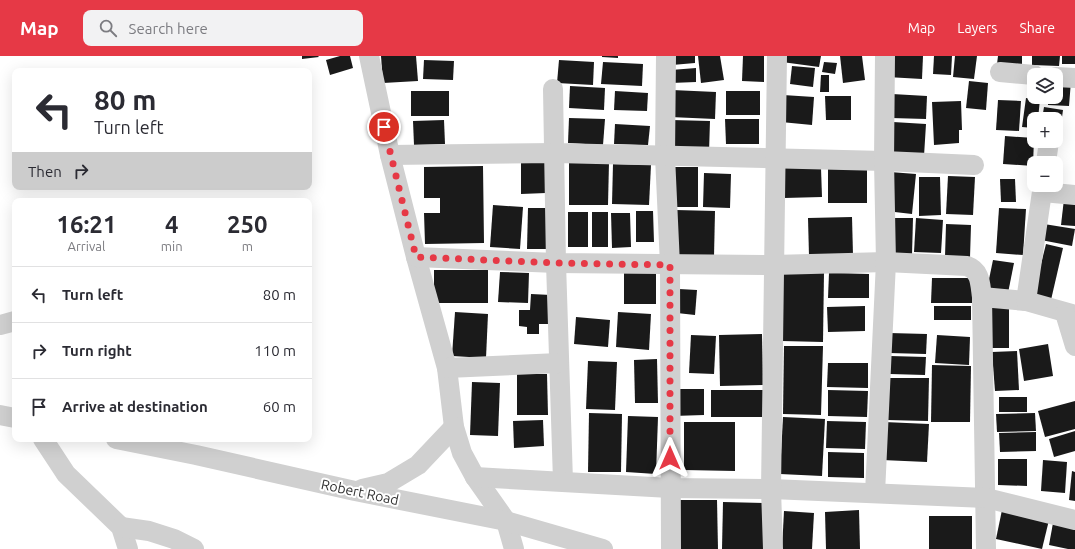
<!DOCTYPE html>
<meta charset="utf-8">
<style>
:root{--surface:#fff;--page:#f2f2f3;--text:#2b2b33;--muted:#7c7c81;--line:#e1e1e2;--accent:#e63946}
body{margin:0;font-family:Ubuntu,sans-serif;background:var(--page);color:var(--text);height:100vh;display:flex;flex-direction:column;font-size:15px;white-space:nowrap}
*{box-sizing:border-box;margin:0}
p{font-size:13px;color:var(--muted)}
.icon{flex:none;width:22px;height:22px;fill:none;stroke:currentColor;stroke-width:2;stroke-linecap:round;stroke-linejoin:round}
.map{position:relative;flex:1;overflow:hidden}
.details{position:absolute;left:12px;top:142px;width:300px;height:244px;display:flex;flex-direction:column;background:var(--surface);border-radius:8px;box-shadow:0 4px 16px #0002}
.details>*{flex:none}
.guide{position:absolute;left:12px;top:12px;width:300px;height:122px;border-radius:8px;box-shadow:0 4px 16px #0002;background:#fff;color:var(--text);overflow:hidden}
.controls{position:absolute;left:1027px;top:12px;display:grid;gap:8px}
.controls a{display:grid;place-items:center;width:36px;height:36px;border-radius:8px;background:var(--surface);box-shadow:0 4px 16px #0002;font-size:20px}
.pin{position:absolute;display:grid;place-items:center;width:34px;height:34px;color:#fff;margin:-17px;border:2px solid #fff;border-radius:50%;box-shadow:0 1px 4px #0007}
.me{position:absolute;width:44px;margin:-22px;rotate:0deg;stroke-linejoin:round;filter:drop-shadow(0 0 3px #0008)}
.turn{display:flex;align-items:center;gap:14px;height:84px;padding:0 16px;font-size:18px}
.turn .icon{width:52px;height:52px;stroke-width:2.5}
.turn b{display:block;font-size:28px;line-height:34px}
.then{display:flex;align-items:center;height:38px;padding:0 16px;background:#0003;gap:8px;font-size:15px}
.eta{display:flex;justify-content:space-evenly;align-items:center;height:68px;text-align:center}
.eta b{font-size:24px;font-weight:700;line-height:28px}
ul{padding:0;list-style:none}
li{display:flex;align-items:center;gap:12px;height:56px;padding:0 16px;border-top:1px solid var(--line)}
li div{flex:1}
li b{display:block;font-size:15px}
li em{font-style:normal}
header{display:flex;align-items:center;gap:24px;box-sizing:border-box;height:56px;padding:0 20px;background:var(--accent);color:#fff}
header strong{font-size:19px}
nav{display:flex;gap:22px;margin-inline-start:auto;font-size:14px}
.search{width:280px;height:36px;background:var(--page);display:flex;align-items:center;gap:10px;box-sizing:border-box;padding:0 14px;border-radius:8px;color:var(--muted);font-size:15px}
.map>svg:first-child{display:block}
</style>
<header>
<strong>Map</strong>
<div class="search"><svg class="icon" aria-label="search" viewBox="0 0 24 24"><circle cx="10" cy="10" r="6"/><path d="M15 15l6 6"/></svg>Search here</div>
<nav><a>Map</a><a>Layers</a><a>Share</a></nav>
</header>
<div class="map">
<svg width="1075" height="493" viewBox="0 0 1075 493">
<rect width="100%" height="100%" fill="#fff"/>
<g fill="#1a1a1a">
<polygon points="302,0 318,0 319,1 302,3"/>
<polygon points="340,0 350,0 353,12 330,19 326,4"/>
<polygon points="381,0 416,0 418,25 383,27"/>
<polygon points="602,0 618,0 618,2 602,1"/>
<polygon points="671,0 695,0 695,7 672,9"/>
<polygon points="698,0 720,0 724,24 701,27"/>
<polygon points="743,0 764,0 764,26 742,25"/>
<polygon points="783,0 821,0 819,11 782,6"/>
<polygon points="840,0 862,0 865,24 843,27"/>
<polygon points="888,0 923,0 922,23 887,21"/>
<polygon points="934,0 952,0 951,19 933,18"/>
<polygon points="955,0 977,0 974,23 953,21"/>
<polygon points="998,0 1022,0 1022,10 997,8"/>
<polygon points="1032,0 1060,0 1059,10 1032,9"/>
<rect x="1062" y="0" width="13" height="8"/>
<polygon points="424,4 454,5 453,24 423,23"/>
<polygon points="559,4 594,6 593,29 557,27"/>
<polygon points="603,6 643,8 642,30 601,28"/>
<polygon points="824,6 837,7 835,18 822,16"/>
<polygon points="792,10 815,12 813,31 790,28"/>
<polygon points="696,12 696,26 671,27 671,14"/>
<polygon points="821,19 829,19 829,36 820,36"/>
<polygon points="1056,24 1071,25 1069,50 1048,49 1048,41 1056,41"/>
<polygon points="969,25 988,27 986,54 966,52"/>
<polygon points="570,30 605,32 604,54 569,52"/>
<polygon points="672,34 716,36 715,63 670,61"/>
<rect x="411" y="35" width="38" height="25"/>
<polygon points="615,35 648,37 647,55 614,54"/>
<rect x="726" y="35" width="34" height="24"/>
<polygon points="892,38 927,40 926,63 891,62"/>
<polygon points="783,39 814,41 812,69 781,66"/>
<polygon points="825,40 851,40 851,64 826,64"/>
<polygon points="1026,42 1040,43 1038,63 1034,63 1034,72 1022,71"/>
<polygon points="998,44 1021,45 1019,75 996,74"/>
<polygon points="961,45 962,74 959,74 959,87 934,89 932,46"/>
<polygon points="1044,51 1063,54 1059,83 1056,83 1056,63 1042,63"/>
<polygon points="569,62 605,63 603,89 568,87"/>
<polygon points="725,63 759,63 759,88 726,88"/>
<polygon points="444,64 445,88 414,89 413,65"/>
<polygon points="671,64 710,65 709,96 670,94"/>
<polygon points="893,66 926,68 924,100 891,99"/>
<polygon points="615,68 650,70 648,89 614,88"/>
<polygon points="1005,80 1034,82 1033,110 1003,108"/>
<polygon points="545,106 546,137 521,138 521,107"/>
<polygon points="569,106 609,106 608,149 569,149"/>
<polygon points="613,108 651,109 649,149 612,148"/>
<polygon points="483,110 484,187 425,188 424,157 440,157 440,142 424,142 424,111"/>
<rect x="671" y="111" width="27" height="40"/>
<polygon points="784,112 821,112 822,141 784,142"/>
<rect x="828" y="112" width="39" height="35"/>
<polygon points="890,116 916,118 912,158 886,155"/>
<polygon points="704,117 731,118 730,152 703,151"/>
<polygon points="948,120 975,121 973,159 946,158"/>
<polygon points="919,121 940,121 941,159 919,160"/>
<polygon points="1000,123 1015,123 1016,146 1001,146"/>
<polygon points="1064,143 1075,144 1075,170 1061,169"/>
<polygon points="493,149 523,151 520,193 490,191"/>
<polygon points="528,152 547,152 547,193 527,193"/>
<polygon points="999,152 1026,153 1023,199 996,197"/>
<polygon points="676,154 715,155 714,201 675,199"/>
<polygon points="636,155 653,155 654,186 636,186"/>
<rect x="568" y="156" width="20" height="35"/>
<rect x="592" y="156" width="16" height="35"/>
<polygon points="611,157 630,157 631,191 612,192"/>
<polygon points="852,161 853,199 809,200 808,162"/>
<polygon points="890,162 913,162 912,199 889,198"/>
<polygon points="916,162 943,164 941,197 914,196"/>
<polygon points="946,168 971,169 970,201 945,201"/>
<polygon points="1044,168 1075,173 1072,190 1041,184"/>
<polygon points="1046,188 1063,192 1051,244 1033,240"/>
<polygon points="993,204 1014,207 1008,237 987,233"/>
<rect x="434" y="214" width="54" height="33"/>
<rect x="624" y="214" width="32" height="34"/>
<polygon points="500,216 529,217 528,247 498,246"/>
<polygon points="782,216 824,216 823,286 782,285"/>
<polygon points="829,217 869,218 869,242 828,242"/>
<polygon points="932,222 972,222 972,247 931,247"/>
<polygon points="679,233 697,234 695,259 677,257"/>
<polygon points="531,238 551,239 550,268 539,268 539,278 527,278 527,271 519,270 519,254 530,254"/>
<polygon points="865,250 865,275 828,276 827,251"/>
<rect x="934" y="250" width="37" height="14"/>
<rect x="991" y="252" width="18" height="40"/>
<polygon points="455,256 488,258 486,302 452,300"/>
<polygon points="618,256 651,258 649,294 616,291"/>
<polygon points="576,261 610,264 608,291 574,288"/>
<polygon points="889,277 927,278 926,298 889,297"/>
<polygon points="762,278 763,329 720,330 719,279"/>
<polygon points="691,279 716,280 714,318 689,317"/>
<polygon points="937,279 970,281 969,309 935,307"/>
<polygon points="1048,288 1053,320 1024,325 1019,293"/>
<polygon points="784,290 823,290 821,359 783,358"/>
<polygon points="1017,295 1019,334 995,335 992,296"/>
<polygon points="890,300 926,301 925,319 890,318"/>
<polygon points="657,303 658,347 635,347 634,304"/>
<polygon points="588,305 617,306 615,354 586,353"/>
<polygon points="828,307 868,307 868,332 827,331"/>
<polygon points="932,309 971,310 970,366 931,366"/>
<polygon points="517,318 547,318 548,359 517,359"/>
<polygon points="888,322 929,322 928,365 887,364"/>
<polygon points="472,326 500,327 498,380 470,379"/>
<polygon points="673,333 704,333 704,359 673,360"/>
<rect x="711" y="334" width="55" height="27"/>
<polygon points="828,334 868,335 867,361 828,360"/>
<rect x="999" y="341" width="28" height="15"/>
<polygon points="1075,345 1075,373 1045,381 1038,355"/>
<polygon points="589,357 622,358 621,416 588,416"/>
<polygon points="1035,357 1036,375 997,376 996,358"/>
<polygon points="628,360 658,361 656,418 626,416"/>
<polygon points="783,361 825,363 822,420 780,418"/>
<polygon points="543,364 544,390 514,392 513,365"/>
<polygon points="827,365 866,366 865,393 826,392"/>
<polygon points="684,366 735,366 735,415 684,414"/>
<polygon points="884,366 929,368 927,406 882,404"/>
<polygon points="1075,375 1075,395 1054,401 1049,383"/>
<polygon points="1036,376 1036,395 1000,396 999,377"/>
<polygon points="828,396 864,397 864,422 828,421"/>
<polygon points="998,403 1027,403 1027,430 998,429"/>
<polygon points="1043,404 1067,406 1065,437 1041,435"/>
<polygon points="1072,415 1075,416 1075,445 1069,444"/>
<polygon points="676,444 717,444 718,493 676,493"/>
<polygon points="723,446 765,447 764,493 722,493"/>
<polygon points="859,454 860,493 826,493 825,456"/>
<polygon points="1002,454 1049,464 1042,493 996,483"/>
<polygon points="784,455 814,457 812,493 782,493"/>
<rect x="929" y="460" width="43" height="33"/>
<polygon points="1053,467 1075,472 1075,493 1068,493 1049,489"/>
</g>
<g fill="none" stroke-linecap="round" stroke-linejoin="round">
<g stroke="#d0d0d0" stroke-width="20">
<polyline points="369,0 390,99 416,201 447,312 454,371 462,397 475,421 506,465 514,493"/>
<polyline points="666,0 665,100 670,209 671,493"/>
<polyline points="1000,16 1034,19"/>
<polyline points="1056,21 1075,22"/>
<polyline points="553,33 556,207 563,425"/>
<polyline points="390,99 555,97 884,105 974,109"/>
<polyline points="1046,107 1049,85"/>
<polyline points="1043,136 1075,139"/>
<path d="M 416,201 L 556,207 L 773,209 L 886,206 L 967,210 C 981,215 980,228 982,241 L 986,493"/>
<polyline points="982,241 1026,245 1075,259"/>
<polyline points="1026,245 1043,129"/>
<polyline points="1065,257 1075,290"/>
<polyline points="0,269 15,265"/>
<polyline points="447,312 559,307"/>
<polyline points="0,359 15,362"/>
<polyline points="43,383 66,418 121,471 128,493"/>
<polyline points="116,383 196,399 355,435 506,465 603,493"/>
<polyline points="475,421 670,432 771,433 986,442 1075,464"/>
<polyline points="362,433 388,427 418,409 454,371"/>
<polyline points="875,437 886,206 884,105 885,0"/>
<polyline points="121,471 149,475 174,483 194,493"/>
<polyline points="773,493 771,433 777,0"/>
</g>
</g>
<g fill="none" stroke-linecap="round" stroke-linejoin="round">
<polyline stroke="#e63946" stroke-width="7" stroke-dasharray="0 12.6" points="384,71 416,201 556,207 670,209 670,402"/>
</g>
<g text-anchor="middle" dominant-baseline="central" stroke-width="4" stroke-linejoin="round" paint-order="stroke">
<g font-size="14" fill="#333" stroke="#fff">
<text transform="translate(360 436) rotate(12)">Robert Road</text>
</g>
</g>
</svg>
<div class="controls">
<a><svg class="icon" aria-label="layers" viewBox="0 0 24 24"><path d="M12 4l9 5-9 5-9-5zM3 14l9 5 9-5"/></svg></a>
<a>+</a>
<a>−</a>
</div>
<div class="pin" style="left:384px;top:71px;background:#d93025"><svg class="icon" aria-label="arrive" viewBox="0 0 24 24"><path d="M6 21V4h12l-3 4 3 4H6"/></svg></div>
<svg class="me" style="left:670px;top:402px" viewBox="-20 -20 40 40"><path d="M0-17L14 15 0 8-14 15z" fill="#e63946" stroke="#fff" stroke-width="4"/></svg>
<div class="guide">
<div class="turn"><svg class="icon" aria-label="left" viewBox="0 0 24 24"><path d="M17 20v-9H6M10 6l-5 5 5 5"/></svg><div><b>80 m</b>Turn left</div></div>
<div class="then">Then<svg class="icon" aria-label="right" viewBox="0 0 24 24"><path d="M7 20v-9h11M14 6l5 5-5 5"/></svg></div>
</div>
<section class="details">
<div class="eta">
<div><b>16:21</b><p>Arrival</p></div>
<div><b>4</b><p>min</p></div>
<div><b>250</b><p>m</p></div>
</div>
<ul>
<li><svg class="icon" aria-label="left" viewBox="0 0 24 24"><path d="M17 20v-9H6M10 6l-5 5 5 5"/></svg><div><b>Turn left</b></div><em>80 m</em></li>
<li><svg class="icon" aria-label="right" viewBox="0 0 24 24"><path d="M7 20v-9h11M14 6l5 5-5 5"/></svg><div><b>Turn right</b></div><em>110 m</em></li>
<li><svg class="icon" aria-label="arrive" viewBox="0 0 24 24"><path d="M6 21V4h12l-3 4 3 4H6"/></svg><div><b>Arrive at destination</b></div><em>60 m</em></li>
</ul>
</section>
</div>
